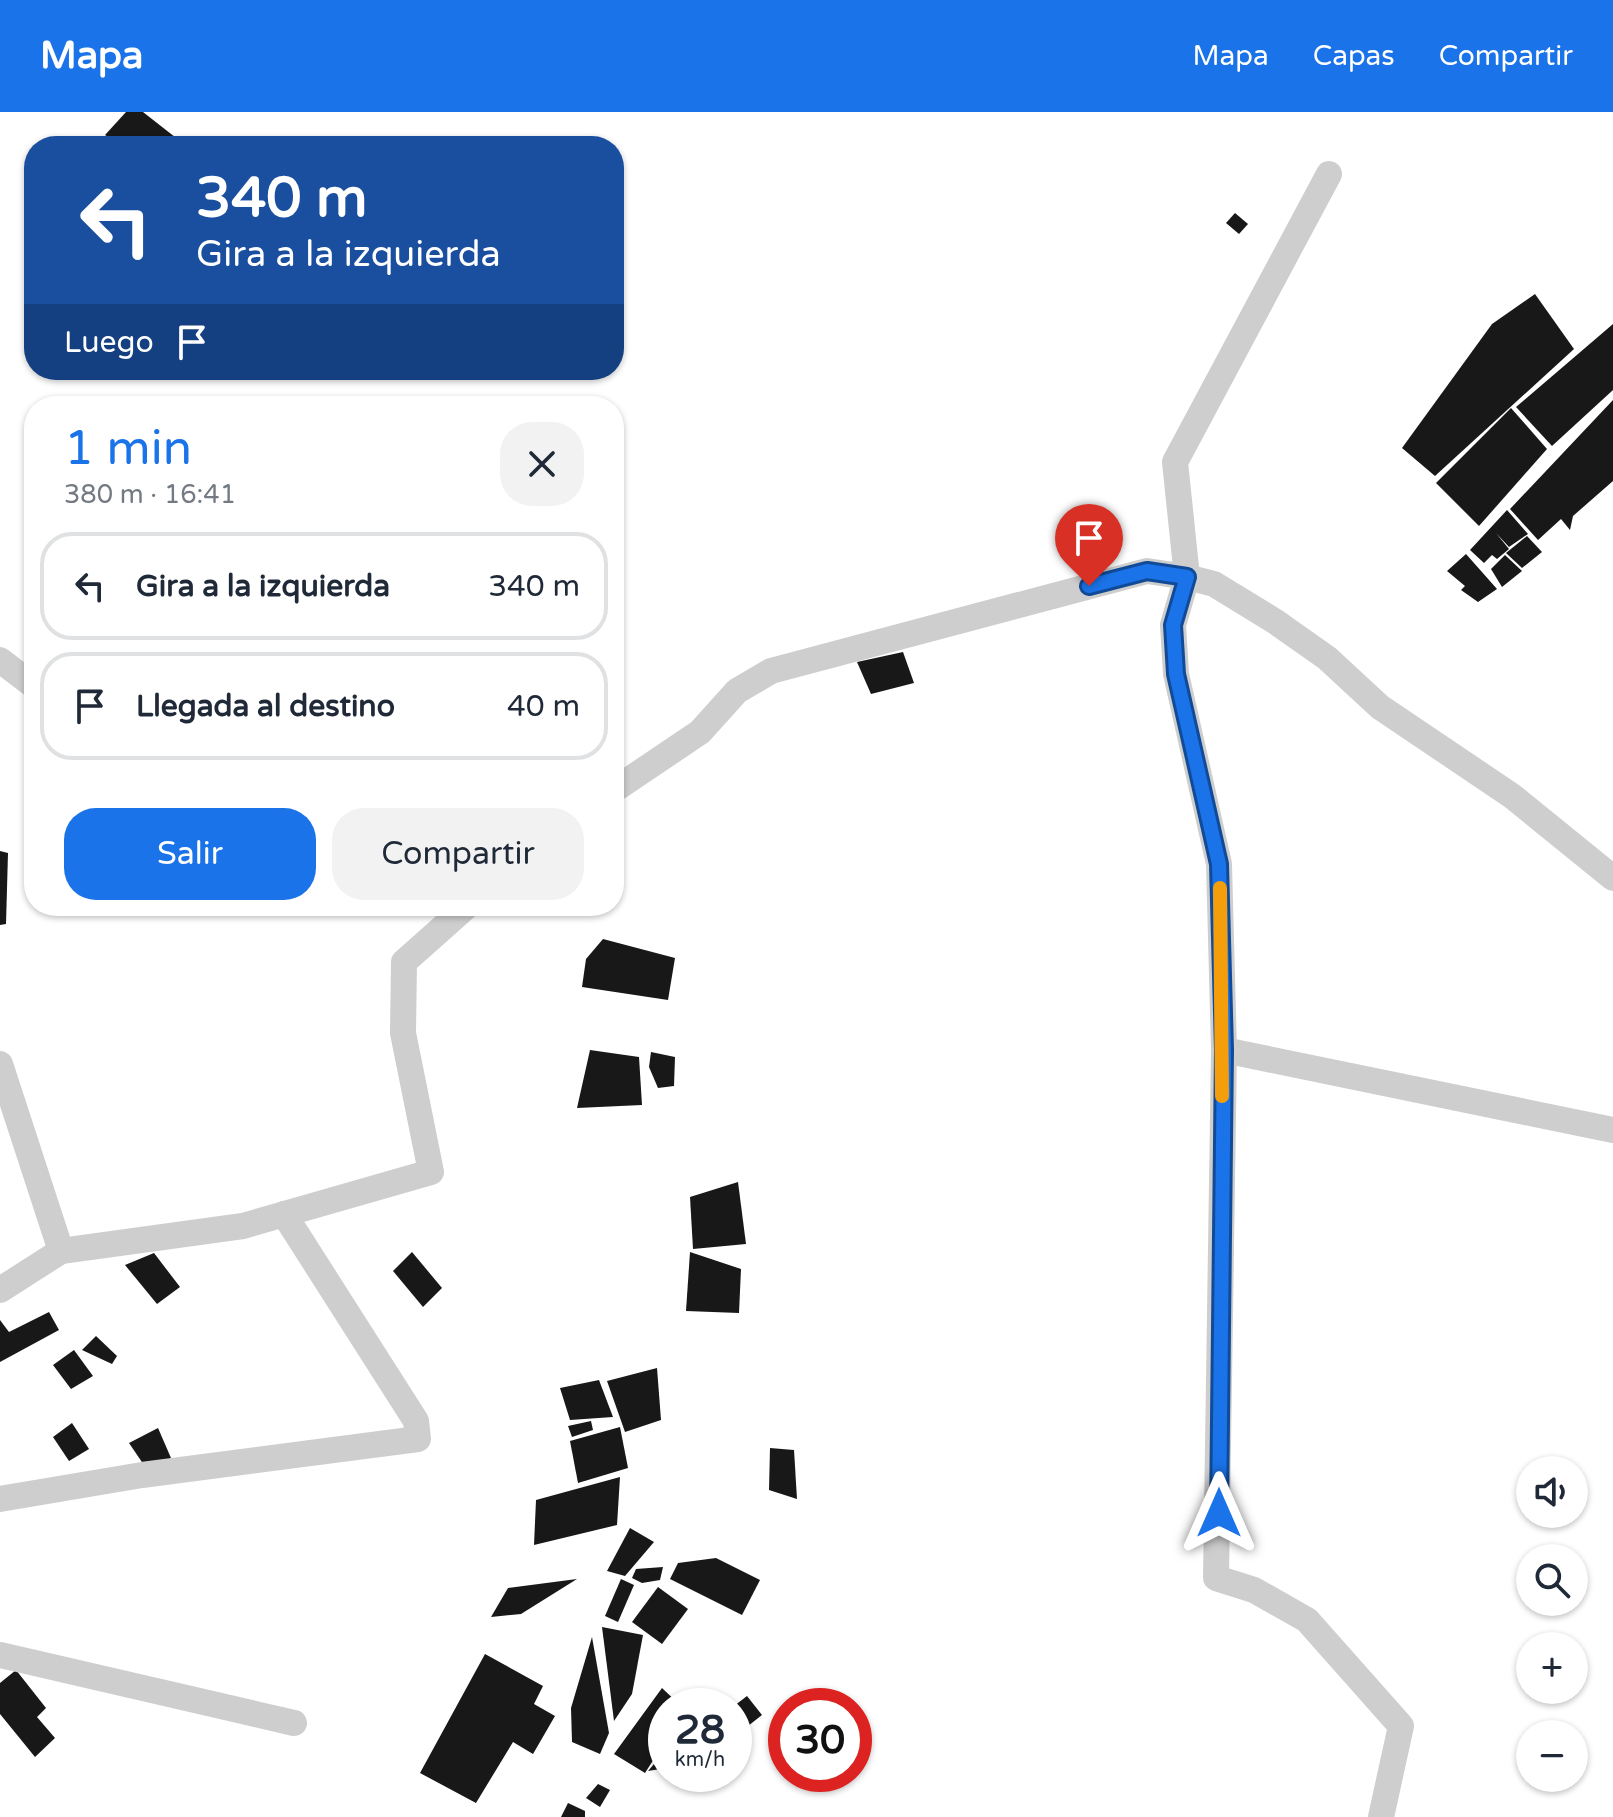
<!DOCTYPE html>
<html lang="es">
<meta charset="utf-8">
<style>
:root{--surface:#fff;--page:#f2f2f3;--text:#1f2937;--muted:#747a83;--line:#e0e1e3;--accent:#1a73e8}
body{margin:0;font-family:"Varela Round",sans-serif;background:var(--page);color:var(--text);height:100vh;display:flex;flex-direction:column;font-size:30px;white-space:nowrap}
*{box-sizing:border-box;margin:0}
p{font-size:26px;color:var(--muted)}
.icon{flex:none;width:44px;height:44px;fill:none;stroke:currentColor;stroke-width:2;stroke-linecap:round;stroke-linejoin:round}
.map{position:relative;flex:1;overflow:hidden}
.details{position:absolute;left:24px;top:284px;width:600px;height:520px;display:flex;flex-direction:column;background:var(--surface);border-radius:32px;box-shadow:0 2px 6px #0004}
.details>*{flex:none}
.banner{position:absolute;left:24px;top:24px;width:600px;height:244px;border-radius:32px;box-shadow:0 2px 6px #0004;background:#1a4fa0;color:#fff;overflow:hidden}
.tools{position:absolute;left:1516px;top:1344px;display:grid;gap:16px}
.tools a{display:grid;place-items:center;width:72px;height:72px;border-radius:50%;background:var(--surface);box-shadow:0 2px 6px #0004;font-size:40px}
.speed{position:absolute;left:648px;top:1576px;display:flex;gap:16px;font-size:40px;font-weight:700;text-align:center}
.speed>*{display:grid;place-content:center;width:104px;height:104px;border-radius:50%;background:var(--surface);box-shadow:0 2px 6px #0004;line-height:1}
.speed small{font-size:20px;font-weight:400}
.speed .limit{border:12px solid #d22;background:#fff;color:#111}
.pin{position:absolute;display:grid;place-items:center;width:68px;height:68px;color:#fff;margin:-82px -34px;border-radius:50% 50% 50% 0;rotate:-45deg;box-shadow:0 0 8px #0007}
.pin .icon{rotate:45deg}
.me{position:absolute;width:88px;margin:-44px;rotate:0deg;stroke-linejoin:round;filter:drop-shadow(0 0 6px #0008)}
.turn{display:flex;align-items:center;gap:28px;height:168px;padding:0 40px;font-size:36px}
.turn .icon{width:104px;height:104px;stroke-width:2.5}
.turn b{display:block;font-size:56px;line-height:68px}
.then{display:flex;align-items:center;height:76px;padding:0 40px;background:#0003;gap:16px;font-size:30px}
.round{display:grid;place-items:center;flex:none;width:84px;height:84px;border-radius:32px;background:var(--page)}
.headline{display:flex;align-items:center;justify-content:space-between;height:136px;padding:0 40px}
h1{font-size:48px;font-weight:600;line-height:60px;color:var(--accent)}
.button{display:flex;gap:16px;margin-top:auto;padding:16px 40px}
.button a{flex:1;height:92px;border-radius:32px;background:var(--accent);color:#fff;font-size:32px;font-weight:600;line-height:92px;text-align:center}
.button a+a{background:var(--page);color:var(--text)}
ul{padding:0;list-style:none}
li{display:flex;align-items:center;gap:24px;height:108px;margin:0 16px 12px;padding:0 24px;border:4px solid var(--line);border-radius:32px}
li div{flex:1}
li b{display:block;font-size:30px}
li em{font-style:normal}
header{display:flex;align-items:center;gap:48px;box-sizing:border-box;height:112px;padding:0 40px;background:var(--accent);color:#fff}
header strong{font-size:38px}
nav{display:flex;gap:44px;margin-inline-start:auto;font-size:28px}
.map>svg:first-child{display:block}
</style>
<header>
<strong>Mapa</strong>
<nav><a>Mapa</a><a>Capas</a><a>Compartir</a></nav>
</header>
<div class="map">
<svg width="1613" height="1705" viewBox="0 0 1613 1705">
<rect width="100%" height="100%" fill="#fff"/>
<g fill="#181818">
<polygon points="126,0 143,0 180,29 178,34 122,34 105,23"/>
<polygon points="1235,101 1248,112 1239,122 1226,111"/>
<polygon points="1535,182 1574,237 1435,364 1402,336 1492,212"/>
<polygon points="1613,212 1613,278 1552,334 1516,295"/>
<polygon points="1613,288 1613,369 1573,404 1570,418 1561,407 1538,428 1510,397"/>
<polygon points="1511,296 1547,337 1479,414 1436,371"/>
<polygon points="1507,398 1528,422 1509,435 1496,421 1509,437 1497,447 1492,443 1484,451 1470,438"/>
<polygon points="1527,424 1542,440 1522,456 1506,441"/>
<polygon points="1466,442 1497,477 1478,490 1461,478 1465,474 1447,459"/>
<polygon points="1505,443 1522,459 1502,475 1491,457"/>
<polygon points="903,540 914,571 871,582 857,550"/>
<polygon points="0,739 8,741 6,812 0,813"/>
<polygon points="603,827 675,846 668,888 582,875 586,847"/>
<polygon points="590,938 639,945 642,993 577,996"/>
<polygon points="651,940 675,945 674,974 658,976 649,955"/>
<polygon points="738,1070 746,1132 693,1137 690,1085"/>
<polygon points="412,1140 442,1176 423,1195 393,1159"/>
<polygon points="690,1140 741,1157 739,1201 686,1199"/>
<polygon points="154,1141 180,1175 157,1192 125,1153"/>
<polygon points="49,1200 59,1218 0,1250 0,1208 9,1220"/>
<polygon points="96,1224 117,1244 112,1252 82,1238"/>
<polygon points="74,1238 93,1264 71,1277 53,1253"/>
<polygon points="657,1256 661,1308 625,1320 607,1269"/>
<polygon points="599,1268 613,1305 570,1308 560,1276"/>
<polygon points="591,1309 593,1318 572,1325 568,1314"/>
<polygon points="72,1311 89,1337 69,1349 53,1325"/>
<polygon points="620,1315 628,1356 578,1371 570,1329"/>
<polygon points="158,1316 171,1346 148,1359 129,1331"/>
<polygon points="770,1336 794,1338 797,1387 769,1378"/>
<polygon points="620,1365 617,1413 534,1433 536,1388"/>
<polygon points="630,1416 654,1430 625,1464 607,1459"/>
<polygon points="716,1446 760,1468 742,1503 670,1467 678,1451"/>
<polygon points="663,1455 660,1468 642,1471 632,1466 636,1457"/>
<polygon points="577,1467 521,1502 491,1505 508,1476"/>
<polygon points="621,1467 634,1473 618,1510 605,1504"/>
<polygon points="658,1475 688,1497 662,1532 632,1510"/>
<polygon points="602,1515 643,1523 632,1582 614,1609"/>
<polygon points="592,1525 609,1621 600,1642 572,1630 571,1596"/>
<polygon points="485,1542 543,1574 534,1592 555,1604 533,1642 513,1630 476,1691 420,1661"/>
<polygon points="16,1558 46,1596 37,1605 55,1626 35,1645 0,1602 0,1571"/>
<polygon points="662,1576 681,1594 666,1594 666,1628 645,1661 614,1642"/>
<polygon points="747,1584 762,1603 734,1625 734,1594"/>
<polygon points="666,1638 666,1656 648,1659"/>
<polygon points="598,1672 610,1678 600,1695 586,1686"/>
<polygon points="568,1691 585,1699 585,1705 561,1705"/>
</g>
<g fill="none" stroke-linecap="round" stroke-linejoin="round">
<g stroke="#cecece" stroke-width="26">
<polyline points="1329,62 1175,350 1187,465 1173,513 1176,562 1219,752 1224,938 1216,1466 1254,1478 1307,1508 1401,1614 1381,1705"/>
<polyline points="0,548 34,574"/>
<polyline points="614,678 700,620 737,579 771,559 1147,459 1187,465 1214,472 1276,510 1327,546 1380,595 1512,684 1613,766"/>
<polyline points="1224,938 1613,1018"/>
<polyline points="0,952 61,1139"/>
<polyline points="0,1178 61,1139 243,1114 431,1060 403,921 404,850 467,794"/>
<polyline points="0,1387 142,1363 418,1327 416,1309 284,1102"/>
<polyline points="0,1543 294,1611"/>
</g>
</g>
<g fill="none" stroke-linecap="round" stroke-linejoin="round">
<g stroke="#114b97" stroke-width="20">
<polyline id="route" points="1089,474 1147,459 1187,465 1173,513 1176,562 1219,752 1224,938 1219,1401"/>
</g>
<use href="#route" stroke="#1a73e8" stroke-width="14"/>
<polyline stroke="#f59e0b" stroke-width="14" points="1220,776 1222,984"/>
</g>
</svg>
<div class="tools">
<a><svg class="icon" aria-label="sound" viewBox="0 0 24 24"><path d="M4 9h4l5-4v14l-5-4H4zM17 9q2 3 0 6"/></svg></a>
<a><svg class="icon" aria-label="search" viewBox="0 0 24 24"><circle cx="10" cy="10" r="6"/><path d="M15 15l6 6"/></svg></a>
<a>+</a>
<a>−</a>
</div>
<div class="speed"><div>28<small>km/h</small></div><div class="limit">30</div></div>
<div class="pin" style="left:1089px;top:474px;background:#d93025"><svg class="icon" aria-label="arrive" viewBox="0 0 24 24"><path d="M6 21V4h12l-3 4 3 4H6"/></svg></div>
<svg class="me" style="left:1219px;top:1401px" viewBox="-20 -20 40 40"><path d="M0-17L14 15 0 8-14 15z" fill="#1a73e8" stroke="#fff" stroke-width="4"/></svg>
<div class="banner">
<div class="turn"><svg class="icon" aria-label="left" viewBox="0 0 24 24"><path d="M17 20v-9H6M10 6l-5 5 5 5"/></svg><div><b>340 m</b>Gira a la izquierda</div></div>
<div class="then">Luego<svg class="icon" aria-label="arrive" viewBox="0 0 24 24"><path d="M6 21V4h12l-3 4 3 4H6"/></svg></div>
</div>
<section class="details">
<div class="headline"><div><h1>1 min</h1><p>380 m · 16:41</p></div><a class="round"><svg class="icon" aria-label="close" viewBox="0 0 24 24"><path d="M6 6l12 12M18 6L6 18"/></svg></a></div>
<ul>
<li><svg class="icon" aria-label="left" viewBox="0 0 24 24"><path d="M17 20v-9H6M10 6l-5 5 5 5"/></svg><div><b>Gira a la izquierda</b></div><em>340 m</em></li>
<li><svg class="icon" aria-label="arrive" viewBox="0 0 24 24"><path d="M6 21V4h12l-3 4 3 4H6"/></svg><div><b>Llegada al destino</b></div><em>40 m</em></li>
</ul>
<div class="button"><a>Salir</a><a>Compartir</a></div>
</section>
</div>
